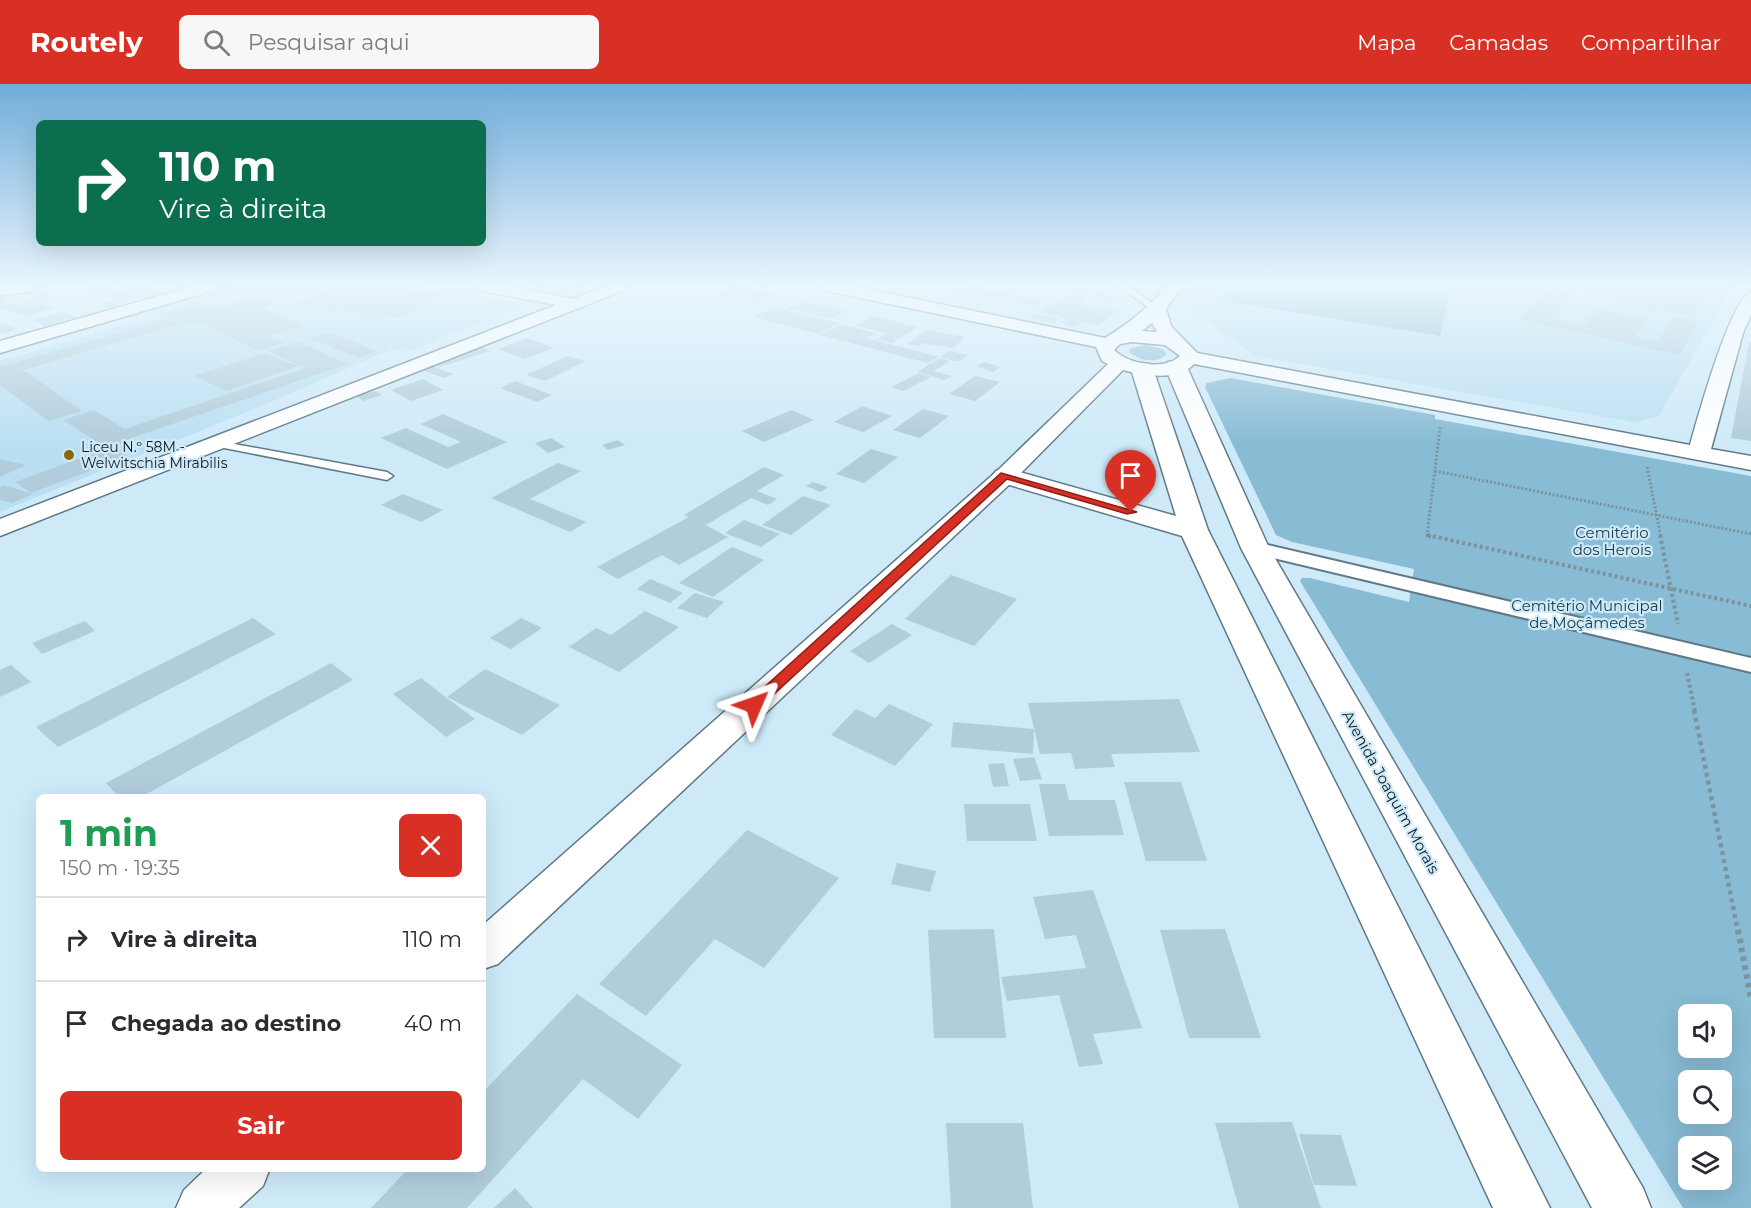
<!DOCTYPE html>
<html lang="pt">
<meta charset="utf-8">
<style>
:root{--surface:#fff;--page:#f7f7f7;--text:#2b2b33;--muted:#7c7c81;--line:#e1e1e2;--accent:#d93025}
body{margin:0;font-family:Montserrat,sans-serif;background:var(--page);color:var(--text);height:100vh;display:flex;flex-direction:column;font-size:22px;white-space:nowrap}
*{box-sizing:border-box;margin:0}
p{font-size:20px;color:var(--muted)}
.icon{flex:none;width:33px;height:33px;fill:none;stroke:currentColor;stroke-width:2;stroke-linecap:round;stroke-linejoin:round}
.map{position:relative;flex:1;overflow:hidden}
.side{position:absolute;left:36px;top:710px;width:450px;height:378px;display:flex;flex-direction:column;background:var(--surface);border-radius:9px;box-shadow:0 6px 24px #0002}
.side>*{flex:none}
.top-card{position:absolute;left:36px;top:36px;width:450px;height:126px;border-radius:9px;box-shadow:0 6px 24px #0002;background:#0b6e4f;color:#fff;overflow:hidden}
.fabs{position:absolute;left:1678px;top:920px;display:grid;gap:12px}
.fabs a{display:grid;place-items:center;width:54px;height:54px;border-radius:9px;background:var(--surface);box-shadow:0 6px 24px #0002;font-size:30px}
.pin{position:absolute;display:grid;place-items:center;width:51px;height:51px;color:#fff;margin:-62px -26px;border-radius:50% 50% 50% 0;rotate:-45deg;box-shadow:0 0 6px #0007}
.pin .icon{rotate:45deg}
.me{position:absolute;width:66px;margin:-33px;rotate:47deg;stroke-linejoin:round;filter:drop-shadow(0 0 4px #0008)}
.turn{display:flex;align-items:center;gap:21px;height:126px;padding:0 24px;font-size:27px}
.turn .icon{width:78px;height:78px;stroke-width:2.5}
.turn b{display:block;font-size:42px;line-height:51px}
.round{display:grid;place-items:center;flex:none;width:63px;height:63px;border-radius:9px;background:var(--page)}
.headline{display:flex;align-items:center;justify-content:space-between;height:102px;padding:0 24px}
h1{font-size:36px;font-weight:700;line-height:45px;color:#1e9e55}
.button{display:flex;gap:12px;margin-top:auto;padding:12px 24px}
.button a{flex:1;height:69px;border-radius:9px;background:var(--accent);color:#fff;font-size:24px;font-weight:700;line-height:69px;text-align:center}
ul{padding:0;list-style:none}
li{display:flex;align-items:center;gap:18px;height:84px;padding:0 24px;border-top:2px solid var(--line)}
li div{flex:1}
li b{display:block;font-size:22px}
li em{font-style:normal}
header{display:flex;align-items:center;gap:36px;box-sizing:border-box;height:84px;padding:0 30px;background:var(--accent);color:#fff}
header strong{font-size:28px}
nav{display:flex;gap:33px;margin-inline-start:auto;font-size:21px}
.search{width:420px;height:54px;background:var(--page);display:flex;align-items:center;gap:15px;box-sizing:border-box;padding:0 21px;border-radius:9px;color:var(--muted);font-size:22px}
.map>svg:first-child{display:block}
</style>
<header>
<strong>Routely</strong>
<div class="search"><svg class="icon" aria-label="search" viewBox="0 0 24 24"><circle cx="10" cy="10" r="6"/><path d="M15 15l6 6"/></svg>Pesquisar aqui</div>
<nav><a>Mapa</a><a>Camadas</a><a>Compartilhar</a></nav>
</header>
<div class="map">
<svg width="1751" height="1124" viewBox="0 0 1751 1124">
<rect width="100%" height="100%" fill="#ceeaf9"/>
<g fill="#bbdff2">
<polygon points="233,202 416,202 527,220 410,267 392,265 278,315 0,428 0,277 149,234 145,231"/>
<polygon points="1193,202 1733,202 1659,332 1634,338 1255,272 1182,217"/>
</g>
<g fill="#88bbd4" fill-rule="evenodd">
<polygon points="1229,202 1451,202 1440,252 1219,216"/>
<path d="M 1146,261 L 1163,265 L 1167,270 C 1158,280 1139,277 1129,268 L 1131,264 Z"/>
<path d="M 1230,294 L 1435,331 L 1435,335 L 1751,392 L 1751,1124 L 1683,1124 L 1300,497 L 1302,494 L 1310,494 L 1409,518 L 1414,485 L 1292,458 L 1276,451 L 1205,303 L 1207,299 ZM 1689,930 L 1722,930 L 1722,963 L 1689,963 ZM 1689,996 L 1722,996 L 1722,1029 L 1689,1029 ZM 1689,1062 L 1722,1062 L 1722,1095 L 1689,1095 Z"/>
</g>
<g fill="#b1cddb">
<polygon points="94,202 109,202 118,206 95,212 81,206"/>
<polygon points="119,202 147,202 161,208 120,219 104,212 129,206"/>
<polygon points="335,202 389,202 446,210 398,234 296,219"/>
<polygon points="540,202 581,202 569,208"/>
<polygon points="737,202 745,202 777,211 759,219 733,211 722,215 712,212"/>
<polygon points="971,202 975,202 1009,210 993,219 956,210"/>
<polygon points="1557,202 1585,202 1580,208"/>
<polygon points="1619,202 1688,202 1707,206 1692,232 1609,215"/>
<polygon points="40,203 56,215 41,219 25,207"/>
<polygon points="1551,203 1574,208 1550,234 1584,242 1597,225 1647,235 1635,253 1657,258 1674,233 1699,238 1679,271 1519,235"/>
<polygon points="1079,204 1091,206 1088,209 1094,210 1090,213 1072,209"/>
<polygon points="1101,206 1116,218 1106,219 1092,207"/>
<polygon points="1014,209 1046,216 1035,223 1003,215"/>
<polygon points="0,210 11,217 5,218 30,225 27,224 40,220 54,224 27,232 0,224"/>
<polygon points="1070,210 1090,214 1082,220 1069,218 1102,226 1084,238 1073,236 1082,239 1073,243 1060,238 1068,235 1038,228"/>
<polygon points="258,212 277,220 263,224 303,242 269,252 284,259 258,267 200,239 189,242 166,230 197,222 207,226"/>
<polygon points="32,216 41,219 26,223 17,220"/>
<polygon points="111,217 121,220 107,224 98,220"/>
<polygon points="802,217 845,227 830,235 786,224"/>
<polygon points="774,223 839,239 819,250 753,233"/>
<polygon points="1106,225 1117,227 1107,233 1101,232 1108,235 1097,241 1085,238"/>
<polygon points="62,228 75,233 45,242 33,236"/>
<polygon points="1036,230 1060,234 1054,239 1030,234"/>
<polygon points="872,232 918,243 892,259 877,255 887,249 856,242"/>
<polygon points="170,234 182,239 17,288 25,287 82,327 49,337 0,301 0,283"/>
<polygon points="0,240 3,240 18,245 0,250"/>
<polygon points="842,240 876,249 867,254 939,273 928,279 820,251"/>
<polygon points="925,246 965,253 953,264 922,259 918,262 908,260"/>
<polygon points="328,248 377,267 359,274 309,254"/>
<polygon points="527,254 554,264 525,275 498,265"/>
<polygon points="298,258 348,280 105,363 63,336 94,326 125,345 305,284 268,267"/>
<polygon points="1749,258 1751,259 1751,357 1731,354"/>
<polygon points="482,263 490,267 440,283 433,279"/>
<polygon points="950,267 968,271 958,278 940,273"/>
<polygon points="264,269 298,282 227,307 194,292"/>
<polygon points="567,272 586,277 545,297 526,291"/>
<polygon points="940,274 950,277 934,287 952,292 944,296 917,288"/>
<polygon points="984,278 1000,283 993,288 976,282"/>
<polygon points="432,282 453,290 444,294 422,286"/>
<polygon points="919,289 931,293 903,307 891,303"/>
<polygon points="975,292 1000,298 975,317 949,310"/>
<polygon points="423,295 443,306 411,317 391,306"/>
<polygon points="515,297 552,311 537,318 500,304"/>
<polygon points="376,307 382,311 363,317 356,312"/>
<polygon points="862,322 892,332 863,348 834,338"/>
<polygon points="923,325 949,332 920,354 893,346"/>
<polygon points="792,326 814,336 764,358 742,347"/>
<polygon points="443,330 507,358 447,385 381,354 406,344 448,363 461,358 421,340"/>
<polygon points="551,354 565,363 548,369 535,359"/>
<polygon points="618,356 625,361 608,366 602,361"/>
<polygon points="111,363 128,373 31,409 15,398"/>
<polygon points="871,365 898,373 864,399 836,390"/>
<polygon points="0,375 26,381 0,393"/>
<polygon points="558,379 581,387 530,415 586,438 570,448 491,414"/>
<polygon points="764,383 784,391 757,407 777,415 768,421 751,414 706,441 698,437 728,453 679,481 662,471 618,495 597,483 689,433 684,431"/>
<polygon points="813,398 828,403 821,408 806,402"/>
<polygon points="4,401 33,410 12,419 0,416 0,403"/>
<polygon points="403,410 443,426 421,438 381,421"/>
<polygon points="803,412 831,421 791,451 762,441"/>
<polygon points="744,436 780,450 761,463 725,449"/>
<polygon points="732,463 764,476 713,513 679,499"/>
<polygon points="951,491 1017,515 974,562 905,535"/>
<polygon points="650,495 683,509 670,519 637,505"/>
<polygon points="695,509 724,518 707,534 677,524"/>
<polygon points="645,527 679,543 619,588 569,563 596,544 611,551"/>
<polygon points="253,534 276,550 58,663 36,643"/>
<polygon points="521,534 542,544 511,565 490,554"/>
<polygon points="85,537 95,547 42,570 32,559"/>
<polygon points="892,540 912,551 869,579 850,567"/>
<polygon points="331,579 353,596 143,712 118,712 106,699"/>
<polygon points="11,581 31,598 0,613 0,586"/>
<polygon points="485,585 560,621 522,651 447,613"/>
<polygon points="421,594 443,611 475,635 446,653 393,610"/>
<polygon points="1179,615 1200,668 1111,670 1115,683 1075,685 1071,669 1040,670 1028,619"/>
<polygon points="889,620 933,640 895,682 831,651 856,625 875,634"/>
<polygon points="953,638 1034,645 1033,670 951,663"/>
<polygon points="1034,673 1042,695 1020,697 1013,675"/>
<polygon points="1004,679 1009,702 993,703 988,680"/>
<polygon points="1124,698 1181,698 1207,777 1146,777"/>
<polygon points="1039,700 1065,700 1069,716 1115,716 1124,751 1049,752"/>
<polygon points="964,720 1030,720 1037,757 967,757"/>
<polygon points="747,746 839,794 764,884 715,855 646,932 599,900"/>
<polygon points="897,779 936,787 930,808 891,800"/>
<polygon points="1093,806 1142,944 1093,950 1103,980 1079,983 1059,911 1007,917 1001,893 1086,884 1076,851 1045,855 1033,813"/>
<polygon points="994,845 1006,954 934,954 928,846"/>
<polygon points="1225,845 1261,954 1189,954 1160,846"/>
<polygon points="577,910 682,981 638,1035 583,995 467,1124 371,1124 409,1084 483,1084 483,1008"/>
<polygon points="1292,1038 1321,1124 1239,1124 1215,1039"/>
<polygon points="946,1039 1023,1039 1033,1124 951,1124"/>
<polygon points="1299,1050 1341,1051 1357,1102 1314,1101"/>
<polygon points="515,1104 533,1124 494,1124"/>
</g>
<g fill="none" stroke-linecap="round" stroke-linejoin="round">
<g stroke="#607986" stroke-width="3">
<g id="service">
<polygon points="1118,202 1128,202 1161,225 1154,227"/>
<polygon points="218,357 387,388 393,392 387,396 214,362 212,360"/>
</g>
</g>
<g stroke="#607986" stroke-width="4">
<polygon id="pedestrian" points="1255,458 1751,574 1751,588 1248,468 1245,464"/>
</g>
<g stroke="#607986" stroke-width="3">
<g id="minor">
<polygon points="0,202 40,202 32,207 0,212"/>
<polygon points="194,202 221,202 219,205 0,269 0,257"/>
<polygon points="474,202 509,202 573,215 605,202 629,202 627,205 0,452 0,435 556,221 482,207"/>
<path d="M 819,202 L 852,202 L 1105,254 C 1129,239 1148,225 1166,202 L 1183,202 L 1166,225 L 1171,242 L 1197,269 L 1690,361 C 1697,336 1731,213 1751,208 L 1751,231 L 1743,249 L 1711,365 L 1751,372 L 1751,386 L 1194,280 C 1179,297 1144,292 1123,286 L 1013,397 L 498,880 L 483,885 L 483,841 L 997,387 L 1108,280 L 1102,277 L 1096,263 L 827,207 ZM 1152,239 L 1157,248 L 1142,247 ZM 1132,258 L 1165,261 L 1180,272 C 1164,287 1128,280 1114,266 L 1120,260 Z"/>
<polygon points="207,1084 270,1084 263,1102 239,1124 176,1124 184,1106"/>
</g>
</g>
<g stroke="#607986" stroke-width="3">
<g id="tertiary">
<polygon points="1176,277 1184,278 1187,283 1269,464 1643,1104 1651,1124 1592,1124 1241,464 1165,283 1168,278"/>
<polygon points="1142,279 1150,280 1153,285 1208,446 1550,1124 1493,1124 1182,452 996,397 992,392 996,387 1005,384 1176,432 1131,285 1134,280"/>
</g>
</g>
<g stroke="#7d929d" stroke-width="3" stroke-dasharray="2 2" stroke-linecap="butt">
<polyline points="1647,383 1661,453"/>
<polyline points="1435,387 1751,450"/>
<polyline points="1431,453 1427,452 1440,343"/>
</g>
<g stroke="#7d929d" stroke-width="4" stroke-dasharray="3 3" stroke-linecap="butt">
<polyline points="1427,451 1751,522"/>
<polyline points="1660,451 1678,540"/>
<polyline points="1687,589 1695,628"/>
</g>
<polyline stroke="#7d929d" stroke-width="4.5" stroke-dasharray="4 4" stroke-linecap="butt" points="1694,626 1738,848"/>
<polyline stroke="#7d929d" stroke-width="6" stroke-dasharray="4.5 4.5" stroke-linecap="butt" points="1738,846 1751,915"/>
<use href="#service" fill="#fff" fill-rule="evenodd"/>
<use href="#pedestrian" fill="#fff" fill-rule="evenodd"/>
<use href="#minor" fill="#fff" fill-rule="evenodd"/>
<use href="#tertiary" fill="#fff" fill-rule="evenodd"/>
</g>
<linearGradient id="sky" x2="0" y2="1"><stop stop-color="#6fadda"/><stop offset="0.56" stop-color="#e9f6fc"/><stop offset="1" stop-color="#e9f6fc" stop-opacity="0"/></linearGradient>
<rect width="1751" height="360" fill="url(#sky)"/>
<polygon fill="#d93025" stroke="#8d1f18" stroke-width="1.5" points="1001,389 1137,428 1127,430 1007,395 759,624 749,624 746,621 749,617"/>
<circle fill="#896806" stroke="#ceeaf9" stroke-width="2" cx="69" cy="371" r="6"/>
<g text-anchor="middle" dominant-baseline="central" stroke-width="4.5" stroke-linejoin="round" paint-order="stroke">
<g font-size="14" fill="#101b20" stroke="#ceeaf9" text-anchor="start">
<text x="81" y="363">Liceu N.º 58M -<tspan x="81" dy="16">Welwitschia Mirabilis</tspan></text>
</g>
<g font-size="15" fill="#193a49" stroke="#ceeaf9">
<text x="1612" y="448">Cemitério<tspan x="1612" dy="17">dos Herois</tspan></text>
<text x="1587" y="521">Cemitério Municipal<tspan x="1587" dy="17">de Moçâmedes</tspan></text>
</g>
<g font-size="15" fill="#101b20" stroke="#ceeaf9">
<text transform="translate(1391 708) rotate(61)">Avenida Joaquim Morais</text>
</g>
</g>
</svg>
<div class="fabs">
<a><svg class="icon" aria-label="sound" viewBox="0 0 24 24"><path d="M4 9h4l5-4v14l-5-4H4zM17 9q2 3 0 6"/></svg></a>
<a><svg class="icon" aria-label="search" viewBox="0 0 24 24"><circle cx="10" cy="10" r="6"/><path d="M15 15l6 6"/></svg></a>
<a><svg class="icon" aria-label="layers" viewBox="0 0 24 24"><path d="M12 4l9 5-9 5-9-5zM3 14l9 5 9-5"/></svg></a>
</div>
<div class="pin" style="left:1131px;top:428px;background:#d93025"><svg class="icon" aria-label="arrive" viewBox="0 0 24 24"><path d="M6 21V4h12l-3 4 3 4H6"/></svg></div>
<svg class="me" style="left:754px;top:621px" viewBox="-20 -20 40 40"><path d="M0-17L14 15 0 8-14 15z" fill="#d93025" stroke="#fff" stroke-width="4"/></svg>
<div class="top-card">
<div class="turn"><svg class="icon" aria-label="right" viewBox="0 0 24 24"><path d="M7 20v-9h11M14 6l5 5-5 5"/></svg><div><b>110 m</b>Vire à direita</div></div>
</div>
<section class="side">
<div class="headline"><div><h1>1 min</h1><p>150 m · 19:35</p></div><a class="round" style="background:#d93025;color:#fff"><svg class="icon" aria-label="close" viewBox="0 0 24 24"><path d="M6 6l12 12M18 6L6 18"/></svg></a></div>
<ul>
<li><svg class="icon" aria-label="right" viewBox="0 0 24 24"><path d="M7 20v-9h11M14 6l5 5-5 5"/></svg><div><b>Vire à direita</b></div><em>110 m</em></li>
<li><svg class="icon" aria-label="arrive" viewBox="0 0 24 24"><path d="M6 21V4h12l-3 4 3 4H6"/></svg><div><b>Chegada ao destino</b></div><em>40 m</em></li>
</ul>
<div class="button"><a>Sair</a></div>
</section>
</div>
